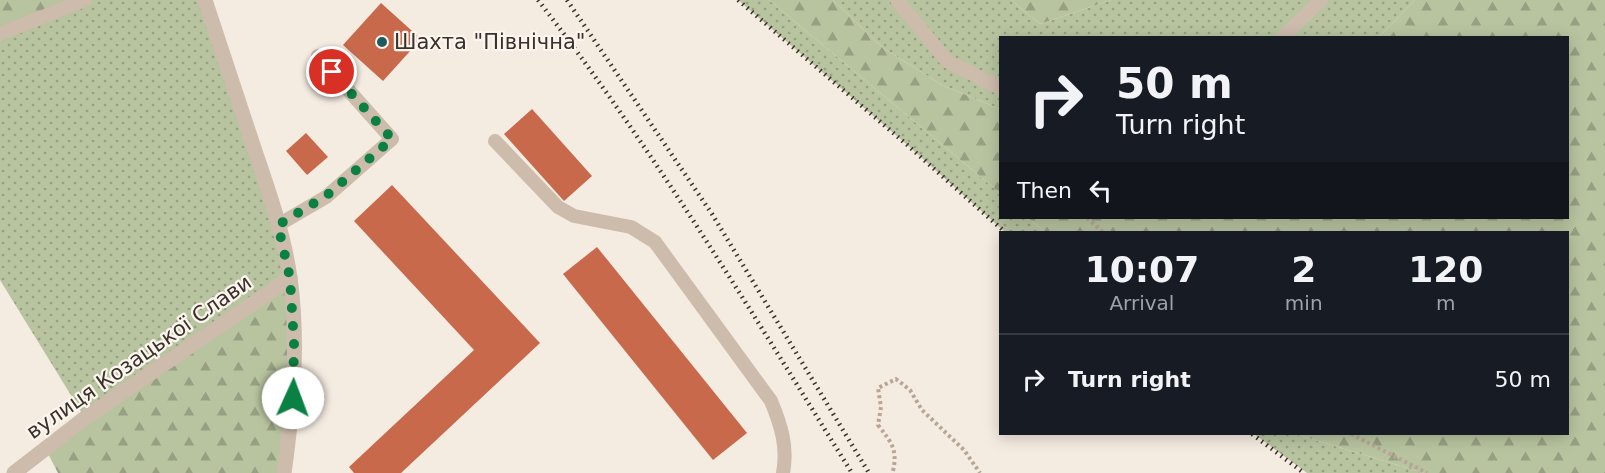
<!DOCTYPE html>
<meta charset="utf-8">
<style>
:root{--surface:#171b24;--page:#20242c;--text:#f1f3f6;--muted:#9ea1a6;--line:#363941}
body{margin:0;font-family:"DejaVu Sans",sans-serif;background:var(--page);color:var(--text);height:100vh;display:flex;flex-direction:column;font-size:22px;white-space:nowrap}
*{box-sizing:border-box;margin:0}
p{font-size:20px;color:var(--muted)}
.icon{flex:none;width:33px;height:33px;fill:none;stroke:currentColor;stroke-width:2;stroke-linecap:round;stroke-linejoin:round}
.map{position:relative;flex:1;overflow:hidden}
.panel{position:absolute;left:999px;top:231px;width:570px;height:204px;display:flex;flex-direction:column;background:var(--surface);border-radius:0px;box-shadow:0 3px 15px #0003}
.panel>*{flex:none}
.top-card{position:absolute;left:999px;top:36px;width:570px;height:183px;border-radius:0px;box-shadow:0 3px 15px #0003;background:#171b24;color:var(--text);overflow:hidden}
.pin{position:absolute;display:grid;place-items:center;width:51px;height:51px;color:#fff;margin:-26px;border:3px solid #fff;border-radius:50%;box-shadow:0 2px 6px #0007}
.me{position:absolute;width:66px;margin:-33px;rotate:2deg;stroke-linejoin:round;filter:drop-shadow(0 0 4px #0008)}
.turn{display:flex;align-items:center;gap:21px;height:126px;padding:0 18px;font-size:27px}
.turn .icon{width:78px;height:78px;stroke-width:2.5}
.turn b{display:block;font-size:42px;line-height:51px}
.then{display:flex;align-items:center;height:57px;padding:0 18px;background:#0003;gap:12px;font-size:22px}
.eta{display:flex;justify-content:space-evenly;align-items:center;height:102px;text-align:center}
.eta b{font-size:36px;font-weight:700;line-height:42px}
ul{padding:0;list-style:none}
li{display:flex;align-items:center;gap:18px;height:90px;padding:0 18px;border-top:2px solid var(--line)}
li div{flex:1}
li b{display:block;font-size:22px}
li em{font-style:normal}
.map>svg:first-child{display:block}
</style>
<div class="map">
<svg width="1605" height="473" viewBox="0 0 1605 473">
<defs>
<pattern id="grass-dots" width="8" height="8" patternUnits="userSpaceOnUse" patternTransform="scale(1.5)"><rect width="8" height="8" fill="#b8c4a0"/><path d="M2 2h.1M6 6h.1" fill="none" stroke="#97a083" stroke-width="1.8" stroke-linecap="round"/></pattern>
<pattern id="forest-firs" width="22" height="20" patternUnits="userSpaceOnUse" patternTransform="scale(1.5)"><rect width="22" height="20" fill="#b8c4a0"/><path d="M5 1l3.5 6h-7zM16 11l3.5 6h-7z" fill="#97a083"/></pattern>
</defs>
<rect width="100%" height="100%" fill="#f4ebe1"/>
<g fill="url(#grass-dots)">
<polygon points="85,0 205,0 290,278 85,418 0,280 0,34"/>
<polygon points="738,0 769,0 1000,193 1000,218 1028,218 1045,232 1005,232 905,143"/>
<polygon points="833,0 1011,0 1040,24 1111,0 1415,0 1379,37 1000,38 1000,109 942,85 883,48"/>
<polygon points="1254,434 1295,434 1424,473 1307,473"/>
</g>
<g fill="url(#forest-firs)">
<polygon points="0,0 85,0 0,32"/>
<polygon points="769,0 833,0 883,48 942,85 1000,109 1000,193"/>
<polygon points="1011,0 1111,0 1040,24"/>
<polygon points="1415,0 1605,0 1605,473 1424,473 1295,434 1568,434 1568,232 1045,232 1028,218 1568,218 1568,38 1379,37"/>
<polygon points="290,278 284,473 58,473 45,448"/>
</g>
<g fill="#c8694b">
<polygon points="381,3 421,39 383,81 343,45"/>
<polygon points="532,109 592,176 564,201 504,134"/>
<polygon points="306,133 328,157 307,175 286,151"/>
<polygon points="392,185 540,343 401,473 354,473 349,467 474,350 354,221"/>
<polygon points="597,247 747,433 713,460 563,274"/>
</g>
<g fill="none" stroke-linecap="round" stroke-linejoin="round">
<g stroke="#b9a596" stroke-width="4" stroke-dasharray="3 3" stroke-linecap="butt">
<polyline points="1087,218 1103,232"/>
<polyline points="1351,434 1427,473"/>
<path d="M 893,471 C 898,449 891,442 878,425 L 881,407 L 878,388 L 896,379 L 910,390 L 922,410 L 964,450 L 980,473"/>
</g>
<g stroke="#cdbbac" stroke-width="14">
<polyline points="897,0 947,61 1000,88"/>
<polyline points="0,34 85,0"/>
<polyline points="1282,38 1321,0"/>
<path d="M 495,141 L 558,207 L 574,216 L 631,227 L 655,242 L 771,401 C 781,425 788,447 783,473"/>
<polyline points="278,225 326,197 392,139 318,56"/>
</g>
<g stroke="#cdbbac" stroke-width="15">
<path d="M 205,0 C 222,50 238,101 255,151 C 269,192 284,235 290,278 C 299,343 293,409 284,473"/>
<polyline points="14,473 85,418 290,278"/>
</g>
<g stroke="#3b302b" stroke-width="4.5" stroke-dasharray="1.5 4.5" stroke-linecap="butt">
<path d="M 538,0 C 654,150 752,313 852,473"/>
<polyline points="567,0 712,214 869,473"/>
<polyline points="738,0 905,143 1005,232"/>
<polyline points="1252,434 1304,473"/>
</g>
</g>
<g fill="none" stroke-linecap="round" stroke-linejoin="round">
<polyline stroke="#0b8043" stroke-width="10" stroke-dasharray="0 18" points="293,398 294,343 290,278 278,225 326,196 392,139 332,72"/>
</g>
<circle fill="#1f5a5e" stroke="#fbf5ee" stroke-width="2" cx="382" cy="42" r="6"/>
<g text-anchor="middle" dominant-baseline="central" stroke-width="4.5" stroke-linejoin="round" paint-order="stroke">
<g font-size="21" fill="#3b302b" stroke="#fbf5ee" text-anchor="start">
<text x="394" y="42">Шахта "Північна"</text>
</g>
<g font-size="21" fill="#3b302b" stroke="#fbf5ee">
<text transform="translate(139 357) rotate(-35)">вулиця Козацької Слави</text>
</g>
</g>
</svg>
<div class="pin" style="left:332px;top:72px;background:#d93025"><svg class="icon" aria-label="arrive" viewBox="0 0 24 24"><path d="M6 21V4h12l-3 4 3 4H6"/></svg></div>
<svg class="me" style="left:293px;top:398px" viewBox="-20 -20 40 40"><circle r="19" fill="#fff"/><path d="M0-13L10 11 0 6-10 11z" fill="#0b8043"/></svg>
<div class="top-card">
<div class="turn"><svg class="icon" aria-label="right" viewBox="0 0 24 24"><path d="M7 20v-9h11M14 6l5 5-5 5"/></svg><div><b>50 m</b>Turn right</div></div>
<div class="then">Then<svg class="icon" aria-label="left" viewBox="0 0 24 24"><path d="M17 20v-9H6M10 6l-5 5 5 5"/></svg></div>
</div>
<section class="panel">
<div class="eta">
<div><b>10:07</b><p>Arrival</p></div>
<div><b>2</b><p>min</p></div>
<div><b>120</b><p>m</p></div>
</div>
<ul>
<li><svg class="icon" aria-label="right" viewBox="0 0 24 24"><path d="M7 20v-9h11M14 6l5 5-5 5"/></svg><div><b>Turn right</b></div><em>50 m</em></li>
</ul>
</section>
</div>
